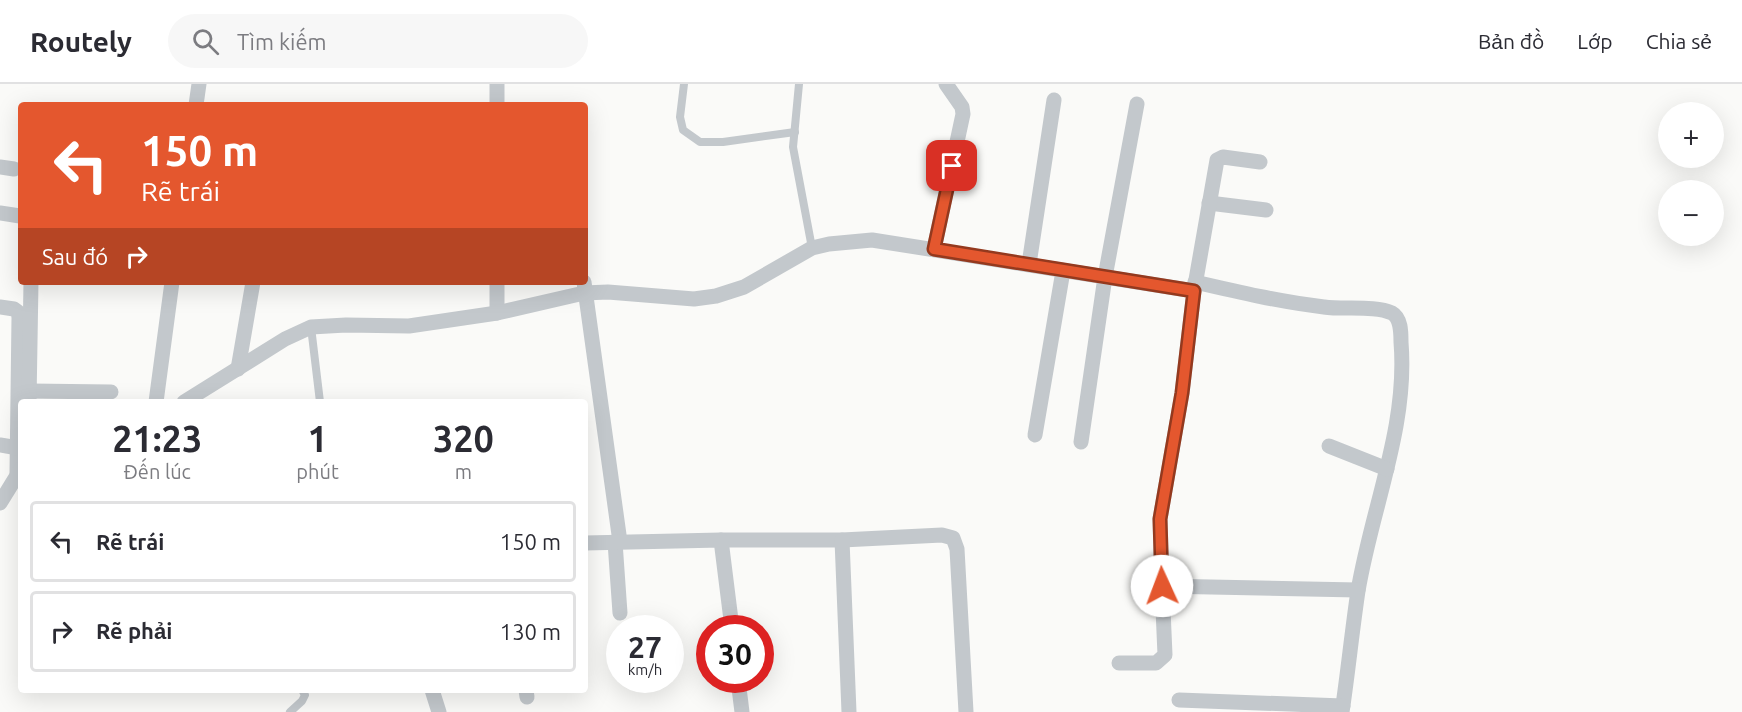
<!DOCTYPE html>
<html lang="vi">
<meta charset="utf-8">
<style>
:root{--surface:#fff;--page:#f7f7f7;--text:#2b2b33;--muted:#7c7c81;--line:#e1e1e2}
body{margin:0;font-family:Ubuntu,sans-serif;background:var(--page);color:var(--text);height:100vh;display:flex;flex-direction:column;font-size:22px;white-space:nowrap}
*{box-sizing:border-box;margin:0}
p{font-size:20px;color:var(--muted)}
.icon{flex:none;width:33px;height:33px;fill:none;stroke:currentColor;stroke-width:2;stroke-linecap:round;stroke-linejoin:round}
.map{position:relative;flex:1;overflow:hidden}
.sheet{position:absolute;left:18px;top:315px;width:570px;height:294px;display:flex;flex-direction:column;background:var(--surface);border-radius:6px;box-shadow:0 6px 24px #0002}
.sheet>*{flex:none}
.banner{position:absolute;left:18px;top:18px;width:570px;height:183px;border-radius:6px;box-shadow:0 6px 24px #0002;background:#e4572e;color:#fff;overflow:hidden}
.fabs{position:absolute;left:1658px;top:18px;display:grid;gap:12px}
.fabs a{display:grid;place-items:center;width:66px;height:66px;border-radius:50%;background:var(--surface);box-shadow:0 6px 24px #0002;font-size:30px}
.speed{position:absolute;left:606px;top:531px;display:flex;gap:12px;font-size:30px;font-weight:700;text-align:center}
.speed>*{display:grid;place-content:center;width:78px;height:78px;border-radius:50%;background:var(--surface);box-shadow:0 6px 24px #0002;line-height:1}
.speed small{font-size:15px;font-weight:400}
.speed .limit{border:9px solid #d22;background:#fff;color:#111}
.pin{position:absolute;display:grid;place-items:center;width:51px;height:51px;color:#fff;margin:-26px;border-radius:12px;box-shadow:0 3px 9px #0006}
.me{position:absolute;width:66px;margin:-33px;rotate:358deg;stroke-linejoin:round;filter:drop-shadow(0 0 4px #0008)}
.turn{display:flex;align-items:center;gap:21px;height:126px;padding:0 24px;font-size:27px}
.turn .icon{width:78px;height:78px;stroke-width:2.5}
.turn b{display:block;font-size:42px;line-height:51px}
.then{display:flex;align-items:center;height:57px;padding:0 24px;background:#0003;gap:12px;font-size:22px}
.eta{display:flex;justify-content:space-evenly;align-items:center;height:102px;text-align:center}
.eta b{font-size:36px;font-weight:600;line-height:42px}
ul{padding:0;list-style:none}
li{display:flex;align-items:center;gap:18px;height:81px;margin:0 12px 9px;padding:0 12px;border:3px solid var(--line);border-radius:6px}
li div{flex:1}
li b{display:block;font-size:22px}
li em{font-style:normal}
header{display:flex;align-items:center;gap:36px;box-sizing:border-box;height:84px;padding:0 30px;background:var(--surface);border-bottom:2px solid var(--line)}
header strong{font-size:28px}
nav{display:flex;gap:33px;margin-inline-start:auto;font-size:21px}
.search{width:420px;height:54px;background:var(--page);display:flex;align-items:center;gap:15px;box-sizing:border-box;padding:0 21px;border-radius:33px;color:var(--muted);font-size:22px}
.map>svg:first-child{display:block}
</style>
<header>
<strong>Routely</strong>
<div class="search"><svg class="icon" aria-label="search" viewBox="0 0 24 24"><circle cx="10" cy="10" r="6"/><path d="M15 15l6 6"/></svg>Tìm kiếm</div>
<nav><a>Bản đồ</a><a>Lớp</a><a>Chia sẻ</a></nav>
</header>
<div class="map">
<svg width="1742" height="628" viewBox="0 0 1742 628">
<rect width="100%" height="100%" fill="#fafaf8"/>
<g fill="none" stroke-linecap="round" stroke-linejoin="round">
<g stroke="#c3c8cc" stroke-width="8">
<polyline points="684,0 680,33 683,46 700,58 723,58 795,48"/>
<polyline points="799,0 793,63 812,164"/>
<polyline points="311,243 320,318"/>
<polyline points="290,628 302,617 305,611 302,606"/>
</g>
<g stroke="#c3c8cc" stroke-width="15">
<polyline points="497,0 497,21"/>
<polyline points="196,21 199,0"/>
<polyline points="0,83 14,85"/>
<polyline points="1209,119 1266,126"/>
<polyline points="0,129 20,132"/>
<polyline points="934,165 963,30 962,23 946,0"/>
<polyline points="1029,180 1054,16"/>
<polyline points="584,198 620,458"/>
<path d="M 1195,198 C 1238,208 1281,218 1324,223 C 1343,226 1375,221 1392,229 C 1401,234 1401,248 1401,258 C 1408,343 1372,423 1358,507 C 1352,547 1348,588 1342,628"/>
<polyline points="1194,207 1217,76 1223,73 1260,78"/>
<polyline points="0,223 14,225 18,228 19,233 17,389"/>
<polyline points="497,229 497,198"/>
<polyline points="238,285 253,198"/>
<polyline points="29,307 111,308"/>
<polyline points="29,318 31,198"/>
<polyline points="156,318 172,198"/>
<polyline points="184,318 285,255 311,243 346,241 409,242 497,229 584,209 608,208 694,215 716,212 744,203 812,164 829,160 872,156 1194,207 1182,309 1160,435 1162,502 1358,506"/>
<polyline points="1035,351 1063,187"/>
<polyline points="1081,358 1105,193 1137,20"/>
<polyline points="0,361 18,364"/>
<polyline points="1329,362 1387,385"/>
<polyline points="0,419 21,385"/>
<polyline points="721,456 842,456 942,451 953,454 957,465 966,628"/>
<polyline points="842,456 849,628"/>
<polyline points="615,458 620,529"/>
<polyline points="585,459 721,456 732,544"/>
<polyline points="1119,579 1156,579 1165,571 1162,502"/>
<polyline points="738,596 742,628"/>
<polyline points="432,606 439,628"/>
<polyline points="526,606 527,613"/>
<polyline points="1179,616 1343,622"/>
</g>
</g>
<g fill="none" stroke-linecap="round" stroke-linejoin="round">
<g stroke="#94391e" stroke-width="15">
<polyline id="route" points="952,82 934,165 1194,207 1182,309 1160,435 1162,502"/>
</g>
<use href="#route" stroke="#e4572e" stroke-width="10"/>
</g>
</svg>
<div class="fabs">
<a>+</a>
<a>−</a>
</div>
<div class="speed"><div>27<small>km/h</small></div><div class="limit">30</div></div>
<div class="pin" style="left:952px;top:82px;background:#d93025"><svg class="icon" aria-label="arrive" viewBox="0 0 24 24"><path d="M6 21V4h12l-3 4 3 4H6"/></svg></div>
<svg class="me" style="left:1162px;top:502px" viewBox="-20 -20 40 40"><circle r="19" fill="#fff"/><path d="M0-13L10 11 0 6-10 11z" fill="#e4572e"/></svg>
<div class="banner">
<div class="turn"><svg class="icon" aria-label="left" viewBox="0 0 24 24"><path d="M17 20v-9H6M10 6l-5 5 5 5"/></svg><div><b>150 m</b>Rẽ trái</div></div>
<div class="then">Sau đó<svg class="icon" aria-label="right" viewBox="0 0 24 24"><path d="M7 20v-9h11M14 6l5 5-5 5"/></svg></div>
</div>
<section class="sheet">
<div class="eta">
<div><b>21:23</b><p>Đến lúc</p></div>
<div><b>1</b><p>phút</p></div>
<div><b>320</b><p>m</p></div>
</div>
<ul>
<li><svg class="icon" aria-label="left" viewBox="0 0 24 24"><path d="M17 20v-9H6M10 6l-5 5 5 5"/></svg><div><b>Rẽ trái</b></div><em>150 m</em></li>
<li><svg class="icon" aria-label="right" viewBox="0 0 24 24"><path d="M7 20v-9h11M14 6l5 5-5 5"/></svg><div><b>Rẽ phải</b></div><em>130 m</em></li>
</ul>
</section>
</div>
